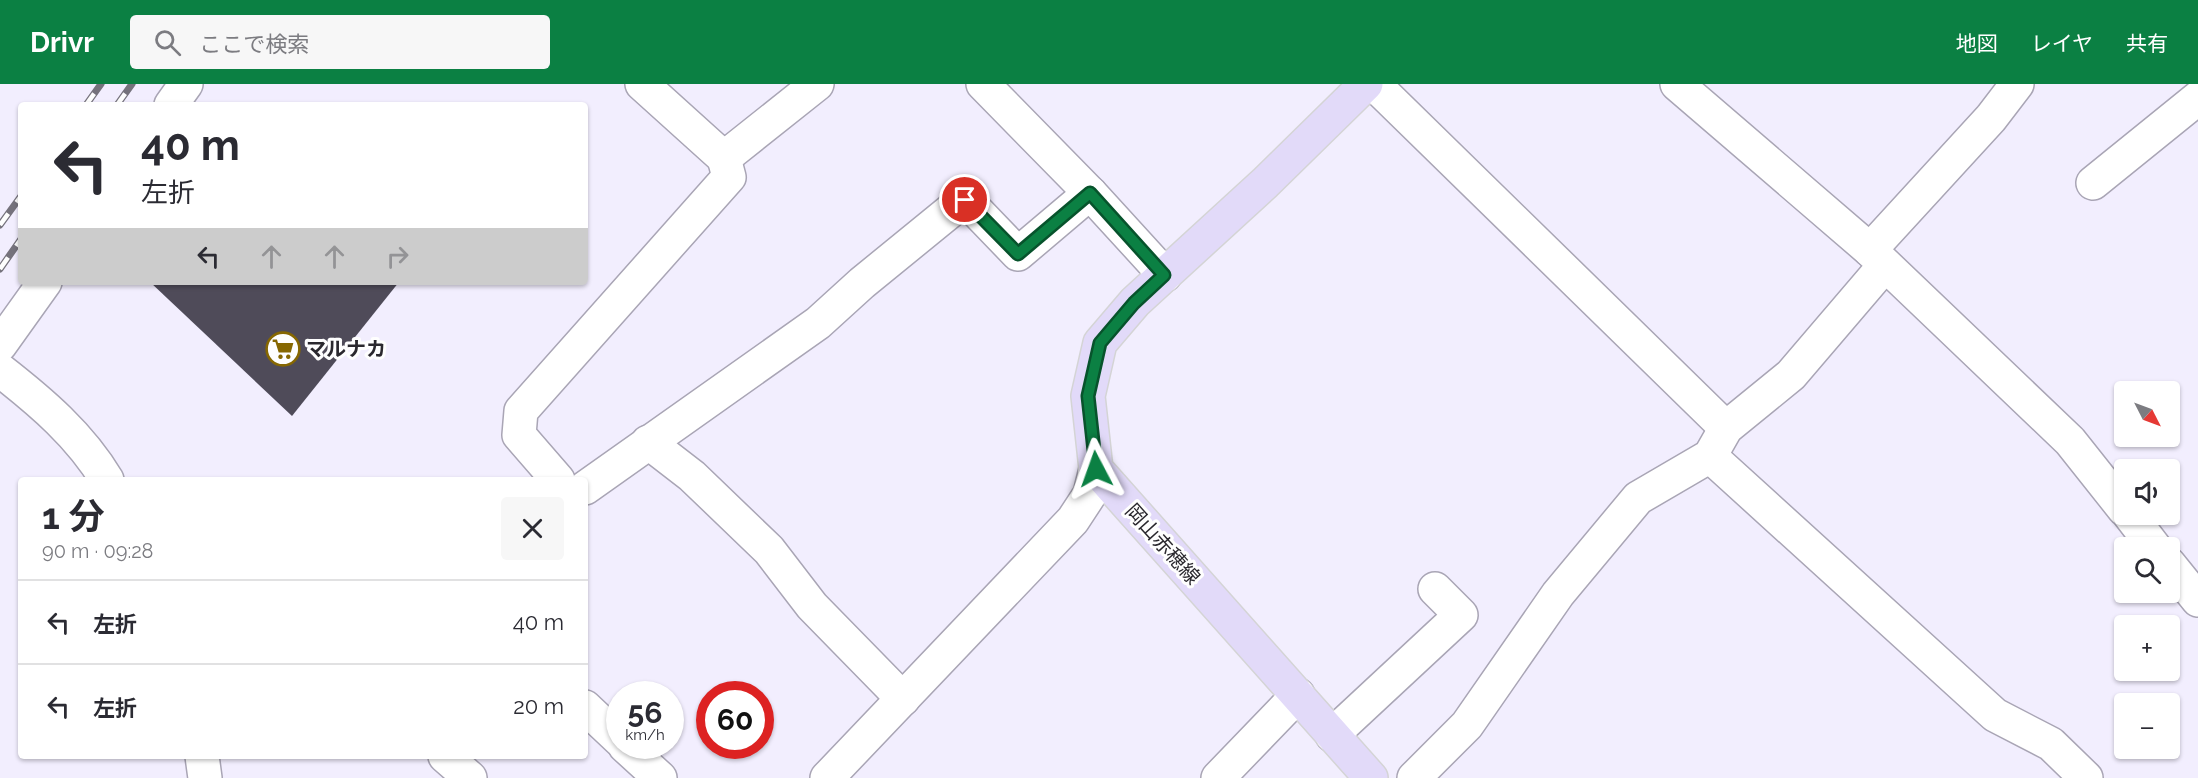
<!DOCTYPE html>
<html lang="ja">
<meta charset="utf-8">
<style>
:root{--surface:#fff;--page:#f7f7f7;--text:#2b2b33;--muted:#7c7c81;--line:#e1e1e2;--accent:#0b8043}
body{margin:0;font-family:Raleway,"Noto Sans JP",sans-serif;background:var(--page);color:var(--text);height:100vh;display:flex;flex-direction:column;font-size:22px;white-space:nowrap}
*{box-sizing:border-box;margin:0}
p{font-size:20px;color:var(--muted)}
.icon{flex:none;width:33px;height:33px;fill:none;stroke:currentColor;stroke-width:2;stroke-linecap:round;stroke-linejoin:round}
.map{position:relative;flex:1;overflow:hidden}
.side{position:absolute;left:18px;top:393px;width:570px;height:282px;display:flex;flex-direction:column;background:var(--surface);border-radius:6px;box-shadow:0 2px 4px #0004}
.side>*{flex:none}
.guide{position:absolute;left:18px;top:18px;width:570px;height:183px;border-radius:6px;box-shadow:0 2px 4px #0004;background:#fff;color:var(--text);overflow:hidden}
.needle{width:39px;rotate:132deg}
.controls{position:absolute;left:2114px;top:297px;display:grid;gap:12px}
.controls a{display:grid;place-items:center;width:66px;height:66px;border-radius:6px;background:var(--surface);box-shadow:0 2px 4px #0004;font-size:30px}
.speed{position:absolute;left:606px;top:597px;display:flex;gap:12px;font-size:30px;font-weight:700;text-align:center}
.speed>*{display:grid;place-content:center;width:78px;height:78px;border-radius:50%;background:var(--surface);box-shadow:0 2px 4px #0004;line-height:1}
.speed small{font-size:15px;font-weight:400}
.speed .limit{border:9px solid #d22;background:#fff;color:#111}
.pin{position:absolute;display:grid;place-items:center;width:51px;height:51px;color:#fff;margin:-26px;border:3px solid #fff;border-radius:50%;box-shadow:0 2px 6px #0007}
.me{position:absolute;width:66px;margin:-33px;rotate:356deg;stroke-linejoin:round;filter:drop-shadow(0 0 4px #0008)}
.turn{display:flex;align-items:center;gap:21px;height:126px;padding:0 24px;font-size:27px}
.turn .icon{width:78px;height:78px;stroke-width:2.5}
.turn b{display:block;font-size:42px;line-height:51px}
.lanes{display:flex;align-items:center;height:57px;padding:0 24px;background:#0003;justify-content:center;gap:30px;direction:ltr}
.lanes .off{opacity:.35}
.round{display:grid;place-items:center;flex:none;width:63px;height:63px;border-radius:6px;background:var(--page)}
.headline{display:flex;align-items:center;justify-content:space-between;height:102px;padding:0 24px}
h1{font-size:36px;font-weight:700;line-height:45px}
ul{padding:0;list-style:none}
li{display:flex;align-items:center;gap:18px;height:84px;padding:0 24px;border-top:2px solid var(--line)}
li div{flex:1}
li b{display:block;font-size:22px}
li em{font-style:normal}
header{display:flex;align-items:center;gap:36px;box-sizing:border-box;height:84px;padding:0 30px;background:var(--accent);color:#fff}
header strong{font-size:28px}
nav{display:flex;gap:33px;margin-inline-start:auto;font-size:21px}
.search{width:420px;height:54px;background:var(--page);display:flex;align-items:center;gap:15px;box-sizing:border-box;padding:0 21px;border-radius:6px;color:var(--muted);font-size:22px}
.map>svg:first-child{display:block}
</style>
<header>
<strong>Drivr</strong>
<div class="search"><svg class="icon" aria-label="search" viewBox="0 0 24 24"><circle cx="10" cy="10" r="6"/><path d="M15 15l6 6"/></svg>ここで検索</div>
<nav><a>地図</a><a>レイヤ</a><a>共有</a></nav>
</header>
<div class="map">
<svg width="2198" height="694" viewBox="0 0 2198 694">
<rect width="100%" height="100%" fill="#f2eefe"/>
<polygon fill="#4f4b59" points="150,198 399,198 292,332"/>
<g fill="none" stroke-linecap="round" stroke-linejoin="round">
<g stroke="#a9a5b5" stroke-width="36">
<g id="street">
<polyline points="642,0 724,74 817,0"/>
<polyline points="983,0 1090,109 1165,191"/>
<polyline points="1374,0 1726,344"/>
<polyline points="1677,0 1870,166 2070,357 2124,425"/>
<polyline points="2093,99 2198,14"/>
<polyline points="1870,166 1991,34 2017,0"/>
<polyline points="648,358 692,392 769,466 812,522 903,615"/>
<polyline points="1710,372 1995,631 2051,660 2086,694"/>
<polyline points="558,396 519,351 521,327 729,93 724,74"/>
<polyline points="585,404 818,239 862,199 965,115 1018,170 1090,109"/>
<polyline points="2129,430 2155,464"/>
<polyline points="2169,480 2198,516"/>
<polyline points="585,623 620,656"/>
<polyline points="1332,651 1461,531 1435,505"/>
<polyline points="625,662 660,694"/>
<polyline points="445,672 470,694"/>
<polyline points="827,694 1073,436 1090,410 1096,385"/>
<polyline points="1218,694 1298,611"/>
<polyline points="1414,694 1467,641 1558,510 1638,414 1710,372 1726,344 1791,291 1885,181"/>
</g>
</g>
<g stroke="#a9a5b5" stroke-width="36">
<g id="secondary">
<polyline points="171,21 186,0"/>
<polyline points="0,261 45,198"/>
<path d="M 0,286 C 41,318 80,351 107,396"/>
<polyline points="202,672 205,694"/>
</g>
</g>
<g stroke="#d4d4d5" stroke-width="36">
<polyline id="primary" points="1366,0 1265,99 1135,218 1100,259 1088,312 1096,385 1371,694"/>
</g>
<use href="#street" stroke="#fff" stroke-width="33"/>
<use href="#secondary" stroke="#fff" stroke-width="33"/>
<use href="#primary" stroke="#e2daf9" stroke-width="33"/>
<g stroke="#75727c" stroke-width="7">
<g id="rail">
<polyline points="86,21 101,0"/>
<polyline points="117,21 132,0"/>
<polyline points="0,141 21,112"/>
<polyline points="0,185 21,155"/>
</g>
</g>
<use href="#rail" stroke="#fefefe" stroke-width="4.5" stroke-dasharray="14" stroke-linecap="butt"/>
</g>
<g fill="none" stroke-linecap="round" stroke-linejoin="round">
<g stroke="#07532c" stroke-width="15">
<polyline id="route" points="965,116 1018,170 1090,109 1164,191 1134,219 1100,259 1088,312 1096,385"/>
</g>
<use href="#route" stroke="#0b8043" stroke-width="10"/>
</g>
<defs>
<g id="supermarket-ring" transform="scale(1.725)"><circle r="9.5" fill="#fefefe" stroke="#866701" stroke-width="1.5"/><path d="M-6-5.5h2.5l.6 2H6L4.5 2H-2.5L-4.4-4H-6ZM-1.5 3.2a1.3 1.3 0 1 0 .1 0ZM3 3.2a1.3 1.3 0 1 0 .1 0Z" fill="#866701"/></g>
</defs>
<g fill-rule="evenodd">
<use href="#supermarket-ring" x="283" y="265"/>
</g>
<g text-anchor="middle" dominant-baseline="central" stroke-width="6" stroke-linejoin="round" paint-order="stroke">
<g font-size="20" font-weight="bold" fill="#2a282e" stroke="#fefefe" text-anchor="start">
<text x="306" y="265">マルナカ</text>
</g>
<g font-size="20" fill="#2a282e" stroke="#fefefe">
<text transform="translate(1163 460) rotate(48)">岡山赤穂線</text>
</g>
</g>
</svg>
<div class="controls">
<a><svg class="needle" viewBox="-14 -14 28 28"><path d="M0-13l5 13h-10z" fill="#e53935"/><path d="M0 13l5-13h-10z" fill="#7c7c81"/></svg></a>
<a><svg class="icon" aria-label="sound" viewBox="0 0 24 24"><path d="M4 9h4l5-4v14l-5-4H4zM17 9q2 3 0 6"/></svg></a>
<a><svg class="icon" aria-label="search" viewBox="0 0 24 24"><circle cx="10" cy="10" r="6"/><path d="M15 15l6 6"/></svg></a>
<a>+</a>
<a>−</a>
</div>
<div class="speed"><div>56<small>km/h</small></div><div class="limit">60</div></div>
<div class="pin" style="left:965px;top:116px;background:#d93025"><svg class="icon" aria-label="arrive" viewBox="0 0 24 24"><path d="M6 21V4h12l-3 4 3 4H6"/></svg></div>
<svg class="me" style="left:1096px;top:385px" viewBox="-20 -20 40 40"><path d="M0-17L14 15 0 8-14 15z" fill="#0b8043" stroke="#fff" stroke-width="4"/></svg>
<div class="guide">
<div class="turn"><svg class="icon" aria-label="left" viewBox="0 0 24 24"><path d="M17 20v-9H6M10 6l-5 5 5 5"/></svg><div><b>40 m</b>左折</div></div>
<div class="lanes"><svg class="icon" aria-label="left" viewBox="0 0 24 24"><path d="M17 20v-9H6M10 6l-5 5 5 5"/></svg><svg class="icon off" aria-label="ahead" viewBox="0 0 24 24"><path d="M12 20V5M6 11l6-6 6 6"/></svg><svg class="icon off" aria-label="ahead" viewBox="0 0 24 24"><path d="M12 20V5M6 11l6-6 6 6"/></svg><svg class="icon off" aria-label="right" viewBox="0 0 24 24"><path d="M7 20v-9h11M14 6l5 5-5 5"/></svg></div>
</div>
<section class="side">
<div class="headline"><div><h1>1 分</h1><p>90 m · 09:28</p></div><a class="round"><svg class="icon" aria-label="close" viewBox="0 0 24 24"><path d="M6 6l12 12M18 6L6 18"/></svg></a></div>
<ul>
<li><svg class="icon" aria-label="left" viewBox="0 0 24 24"><path d="M17 20v-9H6M10 6l-5 5 5 5"/></svg><div><b>左折</b></div><em>40 m</em></li>
<li><svg class="icon" aria-label="left" viewBox="0 0 24 24"><path d="M17 20v-9H6M10 6l-5 5 5 5"/></svg><div><b>左折</b></div><em>20 m</em></li>
</ul>
</section>
</div>
